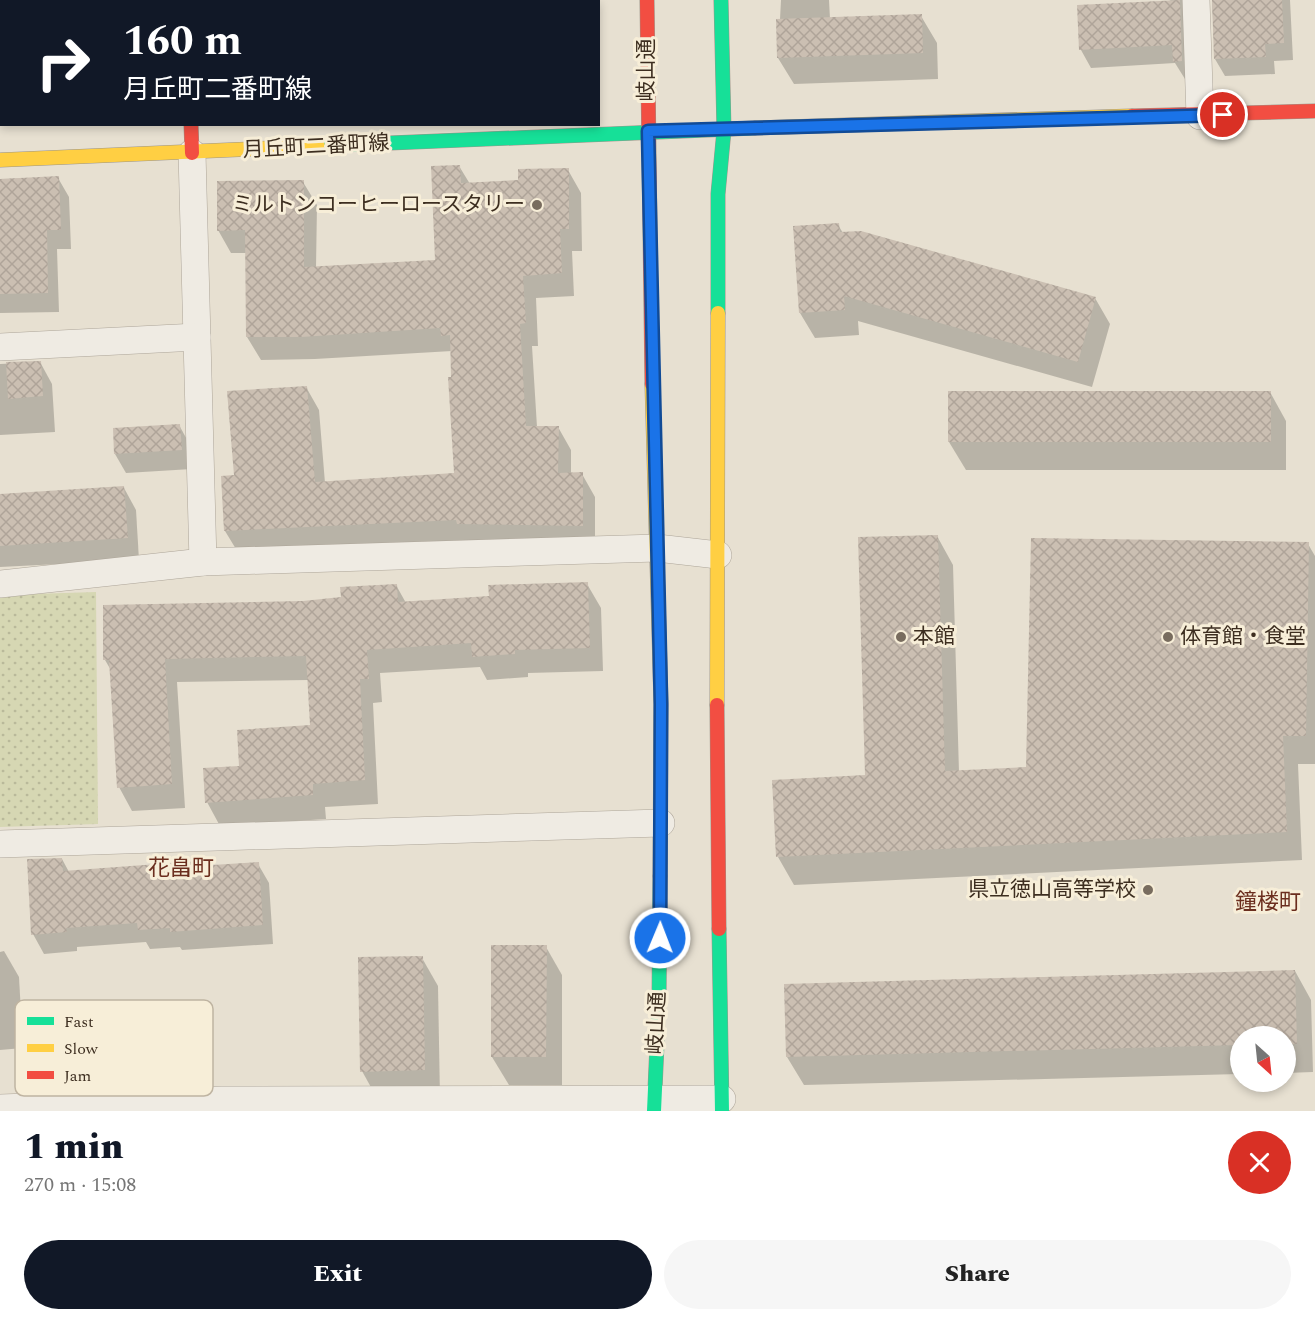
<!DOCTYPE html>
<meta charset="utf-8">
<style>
:root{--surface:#fff;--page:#f6f6f6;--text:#222;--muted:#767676;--accent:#111827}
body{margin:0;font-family:Spectral,"Noto Sans JP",serif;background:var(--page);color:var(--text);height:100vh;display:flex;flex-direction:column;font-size:22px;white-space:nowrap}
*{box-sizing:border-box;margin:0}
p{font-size:20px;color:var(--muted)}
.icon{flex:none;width:33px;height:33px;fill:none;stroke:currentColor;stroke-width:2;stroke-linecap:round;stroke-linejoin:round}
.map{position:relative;height:1111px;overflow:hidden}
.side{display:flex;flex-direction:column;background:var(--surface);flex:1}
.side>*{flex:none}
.banner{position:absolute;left:0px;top:0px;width:600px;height:126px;box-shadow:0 3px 9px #0003;background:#111827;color:#fff;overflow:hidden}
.needle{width:39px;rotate:153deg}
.buttons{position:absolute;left:1230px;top:1026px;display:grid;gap:12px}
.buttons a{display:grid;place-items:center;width:66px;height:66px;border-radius:50%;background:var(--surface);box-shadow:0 3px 9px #0003;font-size:30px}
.pin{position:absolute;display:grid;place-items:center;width:51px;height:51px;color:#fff;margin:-26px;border:3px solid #fff;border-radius:50%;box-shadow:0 2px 6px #0007}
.me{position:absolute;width:66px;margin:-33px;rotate:1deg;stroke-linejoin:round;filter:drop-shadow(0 0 4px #0008)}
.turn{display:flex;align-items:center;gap:21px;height:126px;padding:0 24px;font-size:27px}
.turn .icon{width:78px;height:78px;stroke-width:2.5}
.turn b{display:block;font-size:42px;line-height:51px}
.round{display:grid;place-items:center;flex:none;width:63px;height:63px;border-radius:32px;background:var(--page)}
.overview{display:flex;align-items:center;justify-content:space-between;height:102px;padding:0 24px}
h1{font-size:36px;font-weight:800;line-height:45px;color:var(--accent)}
.cta{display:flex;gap:12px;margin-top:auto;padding:12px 24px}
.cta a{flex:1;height:69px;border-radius:36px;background:var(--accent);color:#fff;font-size:24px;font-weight:800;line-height:69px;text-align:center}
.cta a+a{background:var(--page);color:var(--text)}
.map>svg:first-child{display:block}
</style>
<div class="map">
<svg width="1315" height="1111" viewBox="0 0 1315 1111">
<defs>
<pattern id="park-dots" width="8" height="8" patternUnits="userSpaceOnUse" patternTransform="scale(1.5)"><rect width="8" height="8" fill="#d6d7b3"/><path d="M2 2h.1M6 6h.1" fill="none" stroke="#b9b99a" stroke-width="1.8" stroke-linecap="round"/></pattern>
<pattern id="building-cross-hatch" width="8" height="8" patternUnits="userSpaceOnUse" patternTransform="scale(1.5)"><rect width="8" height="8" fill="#cbbfb2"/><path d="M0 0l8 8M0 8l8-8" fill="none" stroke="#afa499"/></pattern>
</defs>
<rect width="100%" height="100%" fill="#e7e0d1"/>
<polygon fill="url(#park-dots)" points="96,592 98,824 0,827 0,595"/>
<g fill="#0003">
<polygon points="248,0 588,0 588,2 249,2"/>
<polygon points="781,0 829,0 830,19 921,16 937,43 938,79 794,84 778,58"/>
<polygon points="1171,0 1182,0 1191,15 1192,79 1185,79 1175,63 1091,68 1081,50"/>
<polygon points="1212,0 1290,0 1293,60 1274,61 1275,74 1225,76 1215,59"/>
<polygon points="459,166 470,184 520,182 568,170 581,193 582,251 572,251 574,296 536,298 538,346 532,346 537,427 558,427 571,450 571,474 582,474 595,497 595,548 239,554 225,531 222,477 235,476 306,387 319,410 325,483 455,475 452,351 315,359 261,360 247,337 247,253 231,253 218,230 303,182 317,205 316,268 437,261"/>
<polygon points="58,178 69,197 71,249 57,249 59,312 0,313 0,179"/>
<polygon points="838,225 843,233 1095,298 1110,324 1092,387 858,321 859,335 815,338 800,313 795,228"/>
<polygon points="40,362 52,384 55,432 0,435 0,364"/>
<polygon points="1270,392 1286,421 1286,470 966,470 949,442"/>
<polygon points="179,425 190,445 192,469 126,473 115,454 114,429"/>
<polygon points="124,488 136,510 139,560 0,567 0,495"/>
<polygon points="937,536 953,565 959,772 1028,769 1308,544 1315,556 1315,764 1298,764 1302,860 794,885 778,857 866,777"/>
<polygon points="587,584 601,608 603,671 528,673 528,677 487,680 480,667 380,673 382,702 373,703 378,804 325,807 326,819 220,826 207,802 241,768 311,726 309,680 177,682 185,808 132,811 119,787 112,672 105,660 303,603 342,599 396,585 406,603 491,598"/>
<polygon points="62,859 69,872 211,862 214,867 258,864 269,883 273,944 182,950 180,947 150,949 146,942 77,947 77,951 44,954 33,934"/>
<polygon points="546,947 562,975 562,1085 509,1085 492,1057"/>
<polygon points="4,951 19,977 23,1048 0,1050 0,952"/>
<polygon points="422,958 438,986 440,1098 378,1100 362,1071"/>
<polygon points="1295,971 1311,1000 1313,1072 1286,1073 1286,1036 1240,1036 1240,1074 804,1085 787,1057"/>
</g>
<g fill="url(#building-cross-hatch)">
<polygon points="1180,0 1182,61 1173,62 1172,45 1079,50 1077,5"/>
<polygon points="1212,0 1282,0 1284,43 1265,44 1266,57 1214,59"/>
<polygon points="922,14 923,53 777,58 776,19"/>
<polygon points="460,165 461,183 518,180 518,169 569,168 569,229 560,229 562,273 523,276 526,323 520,324 526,426 559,426 558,473 583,472 583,526 457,524 456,520 224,531 221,476 234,475 227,391 307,386 315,482 454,473 448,377 451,377 450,335 441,336 440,328 301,337 246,337 245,230 217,231 217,181 304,180 304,267 435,260 431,166"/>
<polygon points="59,176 61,230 47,230 48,293 0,294 0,179"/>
<polygon points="839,223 840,232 861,231 1096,297 1078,362 844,296 845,310 799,313 793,226"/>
<polygon points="41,361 43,396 8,399 6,362"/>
<rect x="948" y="391" width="323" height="51"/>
<polygon points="180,424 182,450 114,454 113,428"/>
<polygon points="124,486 128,538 0,546 0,494"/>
<polygon points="938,535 945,771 1026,767 1031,538 1309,542 1306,736 1283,736 1287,832 776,857 772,780 865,775 858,537"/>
<polygon points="588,582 590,648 515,650 515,654 472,657 471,643 367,650 369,679 360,679 365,780 313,784 313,795 205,803 203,768 239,766 237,730 310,725 306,656 165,659 172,784 117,788 109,660 103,660 103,605 303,601 341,597 340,587 397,584 398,602 489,596 488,585"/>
<polygon points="62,858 63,871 212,860 212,865 259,862 263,925 170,932 170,928 138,930 137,923 66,928 67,932 31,935 27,859"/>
<polygon points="491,945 547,945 546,1057 491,1057"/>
<polygon points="423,956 425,1070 360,1072 358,957"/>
<polygon points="1295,970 1297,1044 1286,1044 1286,1036 1240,1036 1240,1045 786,1057 784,984"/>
</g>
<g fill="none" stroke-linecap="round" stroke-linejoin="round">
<g stroke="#ada599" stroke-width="28">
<g id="street">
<polyline points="1196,0 1200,116"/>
<polyline points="192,153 203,562"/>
<polyline points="0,347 197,337"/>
<polyline points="0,584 203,562 657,548 718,555"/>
<polyline points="0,844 661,823"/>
<polyline points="0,1108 222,1100 722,1099"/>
</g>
</g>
<g stroke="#9c958a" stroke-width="15">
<g id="fast">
<polyline points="318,146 755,128"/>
<polyline points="718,313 718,194 724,130 721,0"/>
<polyline points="719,929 722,1111"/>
<polyline points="654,1111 659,1000 660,876"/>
</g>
</g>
<g stroke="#9c958a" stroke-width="15">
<g id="slow">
<polyline points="755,128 1132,116"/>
<polyline points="0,160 318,146"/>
<polyline points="652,384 661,704 660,876"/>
<polyline points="717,705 718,313"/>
</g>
</g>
<g stroke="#9c958a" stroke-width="15">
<g id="jam">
<polyline points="186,0 186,2"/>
<polyline points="647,0 652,384"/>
<polyline points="1132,116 1315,111"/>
<polyline points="191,124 192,153"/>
<polyline points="717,705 719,929"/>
</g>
</g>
<use href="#street" stroke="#efebe3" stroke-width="27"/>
<use href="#fast" stroke="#16e098" stroke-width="14"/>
<use href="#slow" stroke="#ffcf43" stroke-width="14"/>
<use href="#jam" stroke="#f24e42" stroke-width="14"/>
</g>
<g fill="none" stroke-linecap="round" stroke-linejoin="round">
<g stroke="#114b97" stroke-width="15">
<polyline id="route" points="660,938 661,704 648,131 1223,115"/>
</g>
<use href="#route" stroke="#1a73e8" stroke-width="10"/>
</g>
<g fill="#786c5e" stroke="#f7eed8" stroke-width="2">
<circle cx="537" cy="205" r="6"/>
<circle cx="901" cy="637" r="6"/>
<circle cx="1168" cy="637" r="6"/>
<circle cx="1148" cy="890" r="6"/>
</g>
<g text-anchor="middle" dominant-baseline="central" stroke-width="6" stroke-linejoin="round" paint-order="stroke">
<g font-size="21" fill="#3d2e20" stroke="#f7eed8">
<text transform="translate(647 70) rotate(-90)">岐山通</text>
<text transform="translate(316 147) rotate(-3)">月丘町二番町線</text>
<text transform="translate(657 1023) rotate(-87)">岐山通</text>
</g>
<g font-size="21" fill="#3d2e20" stroke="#f7eed8" text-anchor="end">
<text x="525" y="205">ミルトンコーヒーロースタリー</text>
<text x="913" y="637" text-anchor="start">本館</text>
<text x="1180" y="637" text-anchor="start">体育館・食堂</text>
<text x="1136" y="890">県立徳山高等学校</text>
</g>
<g font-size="22" fill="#6b2e1e" stroke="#f7eed8">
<text x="181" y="868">花畠町</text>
<text x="1268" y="902">鐘楼町</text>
</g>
</g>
<rect x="15" y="1000" width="198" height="96" rx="9" fill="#f7eed8" stroke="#bfb4a1" stroke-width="1.5"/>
<rect x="27" y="1017" width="27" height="8" fill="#16e098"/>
<rect x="27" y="1044" width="27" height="8" fill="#ffcf43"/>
<rect x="27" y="1071" width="27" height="8" fill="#f24e42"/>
<g font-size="16" fill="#3d2e20">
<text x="64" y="1027">Fast</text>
<text x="64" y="1054">Slow</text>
<text x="64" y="1081">Jam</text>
</g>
</svg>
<div class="buttons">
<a><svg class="needle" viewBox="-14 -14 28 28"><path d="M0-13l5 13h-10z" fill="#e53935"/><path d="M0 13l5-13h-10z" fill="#767676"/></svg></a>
</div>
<div class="pin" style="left:1223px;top:115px;background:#d93025"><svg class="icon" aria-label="arrive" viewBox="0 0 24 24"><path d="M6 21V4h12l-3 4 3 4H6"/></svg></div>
<svg class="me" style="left:660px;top:938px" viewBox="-20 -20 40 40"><circle r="17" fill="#1a73e8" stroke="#fff" stroke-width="3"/><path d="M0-11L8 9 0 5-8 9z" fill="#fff"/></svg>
<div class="banner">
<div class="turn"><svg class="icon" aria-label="right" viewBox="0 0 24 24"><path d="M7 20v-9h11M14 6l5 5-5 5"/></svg><div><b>160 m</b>月丘町二番町線</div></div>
</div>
</div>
<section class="side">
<div class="overview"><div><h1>1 min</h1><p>270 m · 15:08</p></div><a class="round" style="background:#d93025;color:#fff"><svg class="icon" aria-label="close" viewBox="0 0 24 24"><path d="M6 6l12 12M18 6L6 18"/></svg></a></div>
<div class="cta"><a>Exit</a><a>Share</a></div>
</section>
